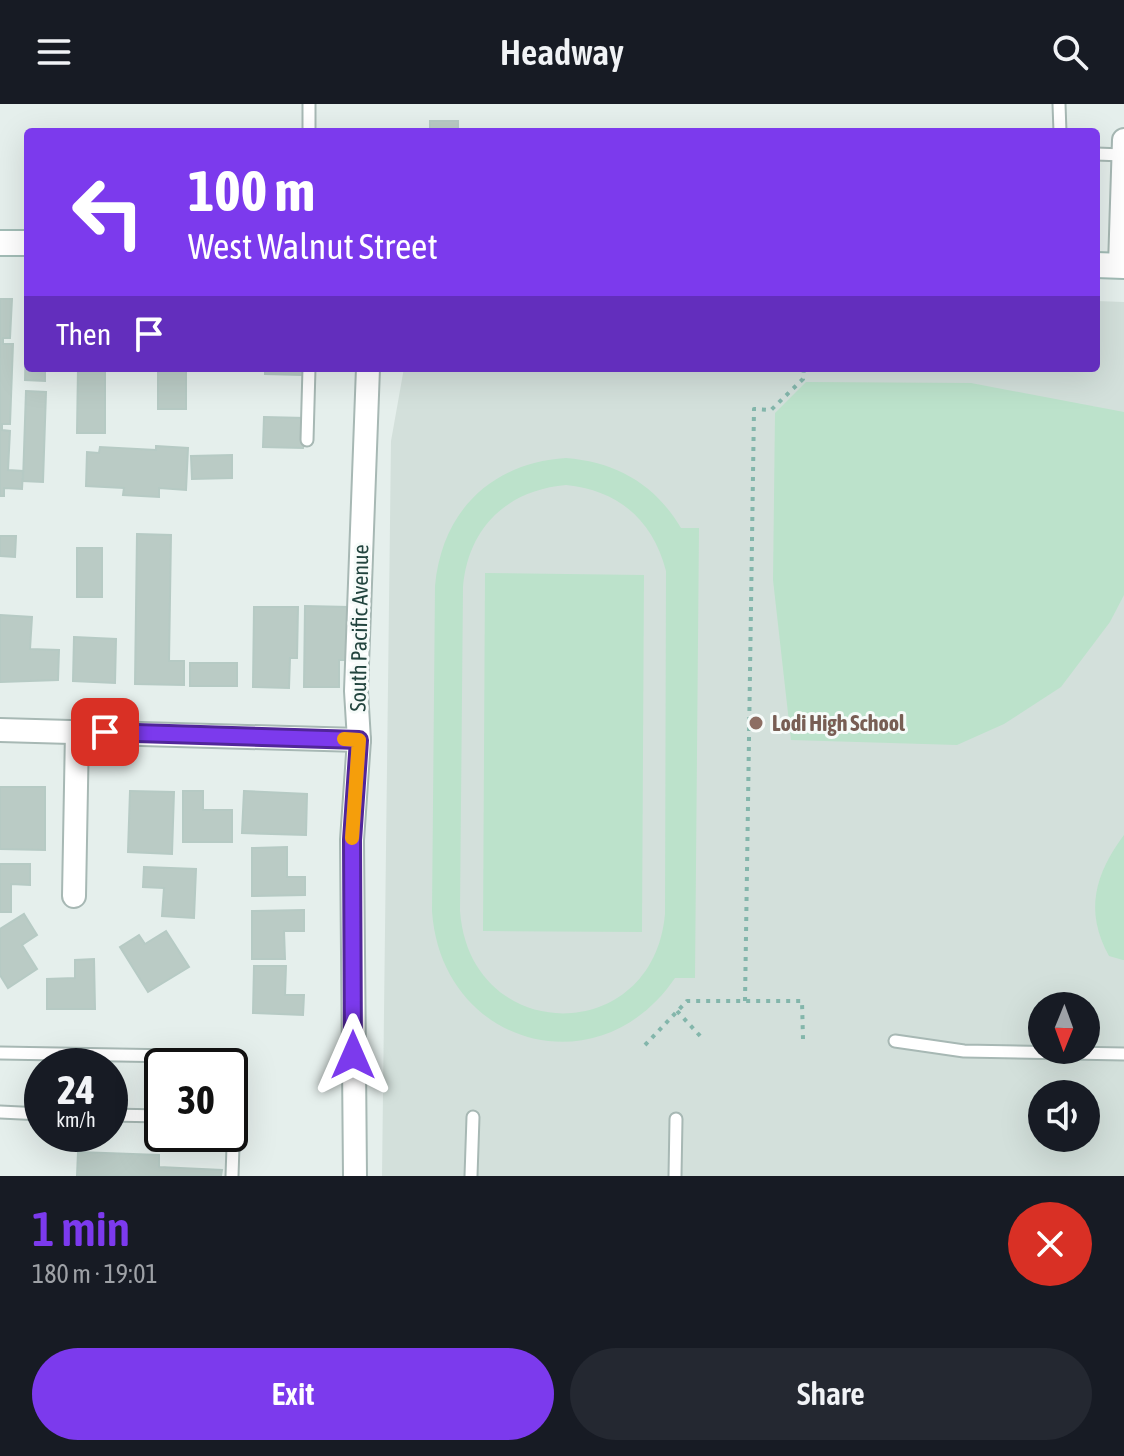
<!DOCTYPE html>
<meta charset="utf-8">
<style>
:root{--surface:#171b24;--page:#242831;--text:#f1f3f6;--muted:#9ea1a6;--accent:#7c3aed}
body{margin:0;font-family:"Asap Condensed",sans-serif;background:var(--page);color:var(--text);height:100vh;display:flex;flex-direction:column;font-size:30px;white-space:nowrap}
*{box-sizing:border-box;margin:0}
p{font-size:26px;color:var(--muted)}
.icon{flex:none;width:44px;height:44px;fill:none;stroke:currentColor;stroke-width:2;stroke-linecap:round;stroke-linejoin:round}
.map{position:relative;height:1072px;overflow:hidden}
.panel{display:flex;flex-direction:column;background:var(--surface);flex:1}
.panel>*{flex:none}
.hud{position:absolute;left:24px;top:24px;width:1076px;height:244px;border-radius:8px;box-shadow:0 8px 32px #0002;background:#7c3aed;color:#fff;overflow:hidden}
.needle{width:52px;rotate:181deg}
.controls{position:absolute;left:1028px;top:888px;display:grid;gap:16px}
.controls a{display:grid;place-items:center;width:72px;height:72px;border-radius:50%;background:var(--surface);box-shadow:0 8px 32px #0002;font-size:40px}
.speed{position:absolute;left:24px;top:944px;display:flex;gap:16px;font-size:40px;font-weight:700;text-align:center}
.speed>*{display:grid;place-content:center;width:104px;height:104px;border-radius:50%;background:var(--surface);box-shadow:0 8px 32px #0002;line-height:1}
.speed small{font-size:20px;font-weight:400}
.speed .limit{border:4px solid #111;border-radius:12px;background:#fff;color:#111}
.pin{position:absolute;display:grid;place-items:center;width:68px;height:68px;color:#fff;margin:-34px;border-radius:16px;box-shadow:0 4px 12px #0006}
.me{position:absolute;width:88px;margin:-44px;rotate:0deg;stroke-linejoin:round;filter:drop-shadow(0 0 6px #0008)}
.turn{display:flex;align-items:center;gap:28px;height:168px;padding:0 32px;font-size:36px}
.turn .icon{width:104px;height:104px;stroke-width:2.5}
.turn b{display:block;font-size:56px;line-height:68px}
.then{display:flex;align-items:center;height:76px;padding:0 32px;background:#0003;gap:16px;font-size:30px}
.round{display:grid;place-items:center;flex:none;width:84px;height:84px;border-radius:42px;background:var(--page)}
.overview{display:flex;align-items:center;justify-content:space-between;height:136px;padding:0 32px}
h1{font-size:48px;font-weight:600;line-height:60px;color:var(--accent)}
.action{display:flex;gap:16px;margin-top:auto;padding:16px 32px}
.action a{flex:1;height:92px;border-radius:48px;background:var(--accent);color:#fff;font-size:32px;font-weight:600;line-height:92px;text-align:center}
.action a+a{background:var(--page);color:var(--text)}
header{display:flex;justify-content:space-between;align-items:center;height:104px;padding:0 32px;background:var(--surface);font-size:36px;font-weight:600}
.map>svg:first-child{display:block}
</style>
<header><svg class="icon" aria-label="menu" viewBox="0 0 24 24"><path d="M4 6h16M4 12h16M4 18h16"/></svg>Headway<svg class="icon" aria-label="search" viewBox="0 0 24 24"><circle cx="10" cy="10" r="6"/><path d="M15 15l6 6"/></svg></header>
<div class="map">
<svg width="1124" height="1072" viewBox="0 0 1124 1072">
<rect width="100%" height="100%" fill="#e5efec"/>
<path fill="#d3e0db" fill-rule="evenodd" d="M 1096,197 L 1124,198 L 1124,1072 L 382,1072 L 391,337 L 404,264 L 1096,264 ZM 1042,902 L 1086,902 L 1086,946 L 1042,946 ZM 1042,990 L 1086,990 L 1086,1034 L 1042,1034 Z"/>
<g fill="#bce2cb" fill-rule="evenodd">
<polygon points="806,278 971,279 1124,308 1124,491 1110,518 1061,583 1004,620 957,641 791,636 773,476 775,309"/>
<path d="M 566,354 C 616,358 655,380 681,424 L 699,424 L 695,874 L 675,874 C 598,987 441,941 432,807 L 435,482 C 442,407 491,359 566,354 ZM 566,381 C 618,386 653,416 666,467 L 665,810 C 653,944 470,942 460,807 L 463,483 C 468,424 507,386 566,381 Z"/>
<polygon points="485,469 644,471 642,828 483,827"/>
<path d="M 1124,731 L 1124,856 L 1123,856 L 1109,852 C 1084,807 1095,770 1124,731 Z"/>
</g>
<g fill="#bacbc5" stroke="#b6cac4" stroke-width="2">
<rect x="430" y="17" width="28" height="11"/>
<polygon points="0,195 12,195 10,234 3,234 3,240 13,240 10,320 2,320 2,326 10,327 8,366 23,367 22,385 4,384 4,392 0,392"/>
<polygon points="27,204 28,264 45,264 45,277 25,276"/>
<polygon points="78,264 105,264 105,329 77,329"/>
<rect x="158" y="264" width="28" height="41"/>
<polygon points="265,264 302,264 302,271 265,270"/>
<polygon points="26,287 46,288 43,378 23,377"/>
<polygon points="264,313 305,314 303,344 263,343"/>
<polygon points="156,342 188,344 186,386 159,384 159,393 123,391 124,384 86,382 87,348 99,349 100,343 156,346"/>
<polygon points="232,351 232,374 192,375 191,352"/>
<polygon points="137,430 171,431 169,557 184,557 184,581 135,580"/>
<polygon points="0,432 16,432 15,453 0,452"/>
<rect x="77" y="444" width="25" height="49"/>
<polygon points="305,502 348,503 347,556 339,556 339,583 304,583"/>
<polygon points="254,503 298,503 297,554 290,554 289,584 253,583"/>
<polygon points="0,511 32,513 30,545 59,546 58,576 0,578"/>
<polygon points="74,533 116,535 115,579 73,577"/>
<rect x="190" y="559" width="47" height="23"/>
<polygon points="0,683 45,683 45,746 0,745"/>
<polygon points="130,687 174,688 172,750 128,748"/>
<polygon points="183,687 203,687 203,706 232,706 232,738 183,738"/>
<polygon points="244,687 307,690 306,731 242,729"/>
<polygon points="287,743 287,773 305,773 305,791 252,792 252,744"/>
<polygon points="0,760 30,760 30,781 11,780 11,808 0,808"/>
<polygon points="144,763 196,765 194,814 162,812 164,784 143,783"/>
<polygon points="304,806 304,827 284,827 285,855 252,855 252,807"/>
<polygon points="24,810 37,831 22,841 37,865 8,884 0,871 0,825"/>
<polygon points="166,827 189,863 148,888 120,843 139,831 145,840"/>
<polygon points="94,855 95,905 47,905 47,875 75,874 75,856"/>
<polygon points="254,862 286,862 285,891 304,891 303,911 253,909"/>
<polygon points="78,1048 159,1051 159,1063 222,1066 221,1072 77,1072"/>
</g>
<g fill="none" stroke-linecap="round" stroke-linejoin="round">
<g stroke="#a7b8b4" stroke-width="15">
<g id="lane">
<polyline points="1059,0 1060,28"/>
<polyline points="309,28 309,0"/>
<polyline points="1096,50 1123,51"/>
<polyline points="307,336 309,264"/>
<polyline points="895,937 964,947 1124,950"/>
<polyline points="0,949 236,953 232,1072"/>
<polyline points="0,1008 42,1010"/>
<polyline points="110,1011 162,1012"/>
<polyline points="471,1072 473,1013"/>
<polyline points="675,1072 676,1015"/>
</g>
</g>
<g stroke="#a7b8b4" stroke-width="26">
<g id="street">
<polyline points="1120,162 1124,36"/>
<polyline points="0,626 359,636"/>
<polyline points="74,792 77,628"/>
<polyline points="355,1072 352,736 359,636 356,587 368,264"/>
</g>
</g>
<g stroke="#a2bcb6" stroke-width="28">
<g id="secondary">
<polyline points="0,139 28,139"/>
<polyline points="1096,161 1124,162"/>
</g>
</g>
<g stroke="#83b6ab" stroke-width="4" stroke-dasharray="4 6" stroke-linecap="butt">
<polyline points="745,897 754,305 771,306 803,275 804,264"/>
<polyline points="677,907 702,934"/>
<polyline points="645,941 687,897 802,897 803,935"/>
</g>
<use href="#lane" stroke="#fff" stroke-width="11"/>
<use href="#street" stroke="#fff" stroke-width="22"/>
<use href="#secondary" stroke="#fff" stroke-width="24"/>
</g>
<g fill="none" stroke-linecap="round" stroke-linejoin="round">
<g stroke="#51269a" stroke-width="20">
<polyline id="route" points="105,628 359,636 352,736 353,951"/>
</g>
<use href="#route" stroke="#7c3aed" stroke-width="14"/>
<polyline stroke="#f59e0b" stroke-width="14" points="344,635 359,636 352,734"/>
</g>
<circle fill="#8d6e63" stroke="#f6fbf9" stroke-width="3" cx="756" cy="619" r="8"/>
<g text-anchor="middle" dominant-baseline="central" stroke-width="6" stroke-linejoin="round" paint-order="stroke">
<g font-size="22" fill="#22443e" stroke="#f6fbf9">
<text transform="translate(359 524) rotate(-89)">South Pacific Avenue</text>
</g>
<g font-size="22" font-weight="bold" fill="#785e54" stroke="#f6fbf9" text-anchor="start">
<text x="772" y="619">Lodi High School</text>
</g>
</g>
</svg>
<div class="controls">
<a><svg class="needle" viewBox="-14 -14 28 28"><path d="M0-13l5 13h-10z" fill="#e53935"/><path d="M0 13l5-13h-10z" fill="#9ea1a6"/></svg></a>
<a><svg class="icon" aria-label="sound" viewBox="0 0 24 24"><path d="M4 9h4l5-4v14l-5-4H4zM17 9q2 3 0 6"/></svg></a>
</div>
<div class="speed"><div>24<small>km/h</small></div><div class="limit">30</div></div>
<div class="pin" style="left:105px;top:628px;background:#d93025"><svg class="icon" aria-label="arrive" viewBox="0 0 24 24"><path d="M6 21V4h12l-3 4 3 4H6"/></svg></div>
<svg class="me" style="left:353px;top:951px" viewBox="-20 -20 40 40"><path d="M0-17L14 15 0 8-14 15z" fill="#7c3aed" stroke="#fff" stroke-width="4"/></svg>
<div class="hud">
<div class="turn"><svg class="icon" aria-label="left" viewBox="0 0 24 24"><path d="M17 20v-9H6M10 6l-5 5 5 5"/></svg><div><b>100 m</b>West Walnut Street</div></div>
<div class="then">Then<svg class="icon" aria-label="arrive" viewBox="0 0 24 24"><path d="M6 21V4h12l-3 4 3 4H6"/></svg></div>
</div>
</div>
<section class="panel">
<div class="overview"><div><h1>1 min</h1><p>180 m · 19:01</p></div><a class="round" style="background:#d93025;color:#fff"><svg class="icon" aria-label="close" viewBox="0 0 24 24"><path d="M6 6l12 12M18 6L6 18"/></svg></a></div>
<div class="action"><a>Exit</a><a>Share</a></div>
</section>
